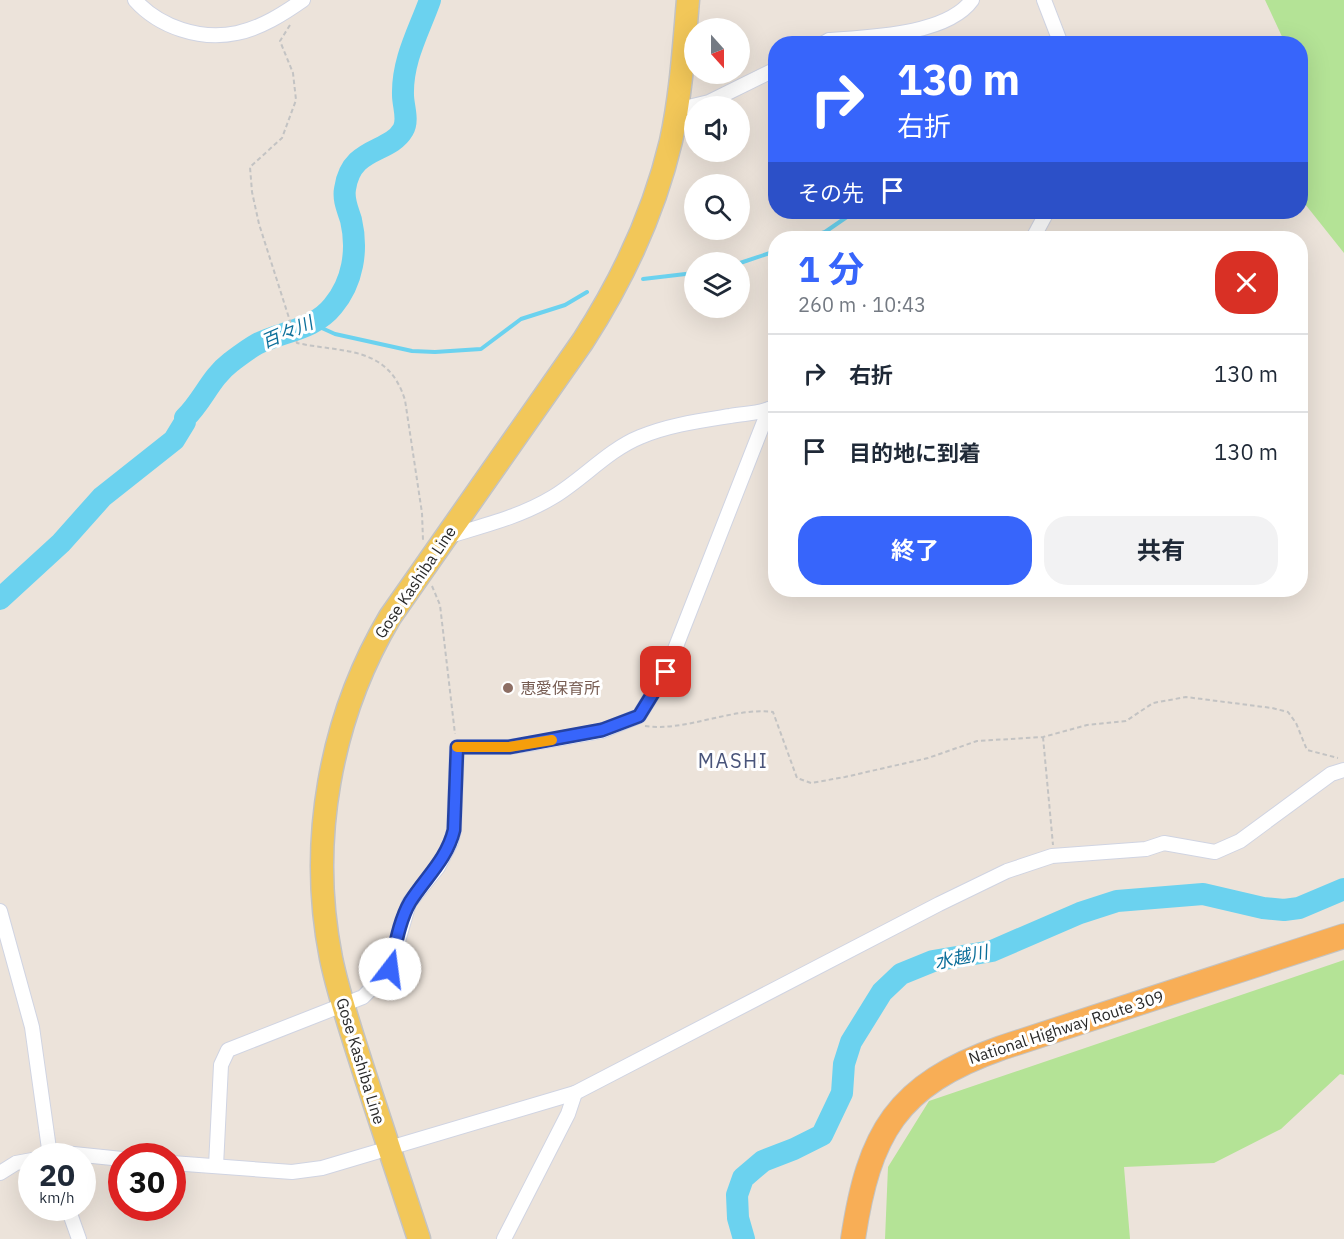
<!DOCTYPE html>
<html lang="ja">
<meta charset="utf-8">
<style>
:root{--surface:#fff;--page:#f2f2f3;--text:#1f2937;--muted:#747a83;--line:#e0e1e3;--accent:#3765fb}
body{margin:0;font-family:"IBM Plex Sans","Noto Sans JP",sans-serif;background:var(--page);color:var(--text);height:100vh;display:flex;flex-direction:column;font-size:22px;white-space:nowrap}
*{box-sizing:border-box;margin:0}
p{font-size:20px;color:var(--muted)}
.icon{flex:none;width:33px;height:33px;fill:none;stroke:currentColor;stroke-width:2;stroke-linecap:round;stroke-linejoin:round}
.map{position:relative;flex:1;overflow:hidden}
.sheet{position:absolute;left:768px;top:231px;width:540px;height:366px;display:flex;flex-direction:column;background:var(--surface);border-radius:24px;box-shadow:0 6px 24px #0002}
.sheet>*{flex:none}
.hud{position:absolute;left:768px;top:36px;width:540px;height:183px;border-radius:24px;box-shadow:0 6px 24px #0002;background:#3765fb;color:#fff;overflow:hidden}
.needle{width:39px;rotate:159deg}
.controls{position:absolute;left:684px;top:18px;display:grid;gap:12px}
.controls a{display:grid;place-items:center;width:66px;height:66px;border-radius:50%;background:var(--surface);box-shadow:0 6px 24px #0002;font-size:30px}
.speed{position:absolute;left:18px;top:1143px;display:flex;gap:12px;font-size:30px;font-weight:700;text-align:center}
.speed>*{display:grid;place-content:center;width:78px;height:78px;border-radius:50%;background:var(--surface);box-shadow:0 6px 24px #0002;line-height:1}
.speed small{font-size:15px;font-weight:400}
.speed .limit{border:9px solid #d22;background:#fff;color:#111}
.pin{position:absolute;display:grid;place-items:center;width:51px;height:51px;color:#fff;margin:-26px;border-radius:12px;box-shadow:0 3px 9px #0006}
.me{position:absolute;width:66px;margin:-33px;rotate:15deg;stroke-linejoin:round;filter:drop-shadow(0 0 4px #0008)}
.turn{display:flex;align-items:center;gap:21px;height:126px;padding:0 30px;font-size:27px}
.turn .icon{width:78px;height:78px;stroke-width:2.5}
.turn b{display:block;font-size:42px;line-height:51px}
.then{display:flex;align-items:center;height:57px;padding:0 30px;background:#0003;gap:12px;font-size:22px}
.round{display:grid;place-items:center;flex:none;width:63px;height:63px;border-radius:24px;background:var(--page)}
.summary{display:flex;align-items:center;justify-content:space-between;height:102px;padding:0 30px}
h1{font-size:36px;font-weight:700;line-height:45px;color:var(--accent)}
.action{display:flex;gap:12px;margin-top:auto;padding:12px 30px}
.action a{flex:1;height:69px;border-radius:24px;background:var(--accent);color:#fff;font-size:24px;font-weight:700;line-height:69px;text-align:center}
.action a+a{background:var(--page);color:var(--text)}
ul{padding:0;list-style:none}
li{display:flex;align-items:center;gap:18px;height:78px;padding:0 30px;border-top:2px solid var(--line)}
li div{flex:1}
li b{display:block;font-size:22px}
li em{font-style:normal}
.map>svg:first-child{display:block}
</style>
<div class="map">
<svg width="1344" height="1239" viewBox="0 0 1344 1239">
<rect width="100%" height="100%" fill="#ece3da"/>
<g fill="#b4e396">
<polygon points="1265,0 1344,0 1344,253 1301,199 1300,44 1285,43"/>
<polygon points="1344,960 1344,1075 1340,1074 1281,1129 1214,1163 1124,1167 1130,1239 885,1239 888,1167 929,1101"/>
</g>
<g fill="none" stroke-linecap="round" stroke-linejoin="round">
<g stroke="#6bd2ef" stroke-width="4">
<polyline points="808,238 825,232 854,212"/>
<polyline points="740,263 776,251"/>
<polyline points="643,279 694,273"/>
<polyline points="313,324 335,334 412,351 435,352 481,349 521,319 565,305 587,292"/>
</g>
<g stroke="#6bd2ef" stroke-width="22">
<path d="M 0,599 L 61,543 L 102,497 L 174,440 L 185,422 L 185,418 C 203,401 210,378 231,362 C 239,356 248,349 257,344 C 283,331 314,330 333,306 C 353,282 358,250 351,220 C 348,210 343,200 345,189 C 351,146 389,154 403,130 C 409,120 403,106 403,95 C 402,60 419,31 430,0"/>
<polyline points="744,1239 738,1218 737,1195 743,1178 763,1161 794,1149 822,1135 842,1093 844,1064 851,1042 882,992 901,974 933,961 992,951 1080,913 1117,901 1203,894 1263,908 1284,910 1299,908 1344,889"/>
</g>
<g stroke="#d0d4e2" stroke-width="16">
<g id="minor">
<path d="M 135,0 C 159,27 201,41 237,33 C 261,28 283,14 303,0"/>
<polyline points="1044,0 1061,44"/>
<path d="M 822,44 L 829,40 C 869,37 947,35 972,0"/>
<polyline points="676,110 709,102 776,69"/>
<polyline points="1033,238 1047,212"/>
<path d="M 446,537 C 482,526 520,517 553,497 C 583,479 608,450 640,437 C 669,425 699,421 730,416 C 746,413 759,414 774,407"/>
<polyline points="0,911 32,1027 50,1156"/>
<polyline points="47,1156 64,1153 122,1159"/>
<polyline points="172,1163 292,1172 322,1168 575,1093 939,904 1007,871 1052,856 1146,849 1164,843 1215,852 1240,841 1331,774 1344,770"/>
<polyline points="216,1166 221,1065 228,1050 363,997 390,969 409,903 438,867 451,842 454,830 457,747 509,747 535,743 602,731 639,716 666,672 769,409"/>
<polyline points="0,1173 16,1163 32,1160"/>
<polyline points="68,1208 79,1239"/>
<polyline points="504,1239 568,1114 575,1093"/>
</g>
</g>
<g stroke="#c3c3c3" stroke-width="25">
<path id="primary" d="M 419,1239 C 401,1184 383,1130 365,1075 C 353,1037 339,997 331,958 C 308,842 330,718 390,617 L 583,341 C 623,279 654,213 671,141 C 681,95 684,46 688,0"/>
</g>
<g stroke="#c3c3c3" stroke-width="26">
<path id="trunk" d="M 853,1239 C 869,1133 896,1085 1001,1048 L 1344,936"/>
</g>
<g stroke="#c3c3c3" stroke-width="2" stroke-dasharray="4.5 3" stroke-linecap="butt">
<path d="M 290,25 L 280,41 L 293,73 L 296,100 L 282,138 L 250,167 L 252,192 L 259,224 L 297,343 C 343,353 388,345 405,400 L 422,513 L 423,540"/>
<polyline points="432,586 440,605 455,734"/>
<path d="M 645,726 C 686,732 731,707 773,712 L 797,778 L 811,783 L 845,777 L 928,758 L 977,741 L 1043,737 L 1087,725 L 1126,721 L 1153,703 L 1186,697 L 1272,708 L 1288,712 L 1296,723 L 1307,750 L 1338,758"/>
<polyline points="1043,737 1053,845"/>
</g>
<use href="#minor" stroke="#fff" stroke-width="14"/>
<use href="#primary" stroke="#f2c759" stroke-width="22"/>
<use href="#trunk" stroke="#f8ae56" stroke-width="24"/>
</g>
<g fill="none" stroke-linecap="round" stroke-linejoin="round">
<g stroke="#2442a3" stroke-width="15">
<path id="route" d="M 390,969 C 395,948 399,921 410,902 C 426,877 447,859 454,830 L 457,747 L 509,747 L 602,730 L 639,716 L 666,672"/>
</g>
<use href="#route" stroke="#3765fb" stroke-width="10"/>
<polyline stroke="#f59e0b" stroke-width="10" points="457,747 509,747 552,740"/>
</g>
<circle fill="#8d6e63" stroke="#fff" stroke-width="2" cx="508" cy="688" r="6"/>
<g text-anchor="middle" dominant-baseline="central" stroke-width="6" stroke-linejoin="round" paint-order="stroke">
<g font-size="16" fill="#292929" stroke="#fff">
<text transform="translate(415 582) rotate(-56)">Gose Kashiba Line</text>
<text transform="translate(1066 1027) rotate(-18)">National Highway Route 309</text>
<text transform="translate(361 1061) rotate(73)">Gose Kashiba Line</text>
</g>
<g font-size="16" fill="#785e54" stroke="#fff" text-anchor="start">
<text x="520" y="688">恵愛保育所</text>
</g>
<g font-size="18" font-style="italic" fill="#0c6f9a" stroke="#fff">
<text transform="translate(287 332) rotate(-23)">百々川</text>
<text transform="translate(961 957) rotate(-12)">水越川</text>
</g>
<g font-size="20" letter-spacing="1.5" fill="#49547a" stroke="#fff">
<text x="733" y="760">MASHI</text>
</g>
</g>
</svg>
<div class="controls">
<a><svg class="needle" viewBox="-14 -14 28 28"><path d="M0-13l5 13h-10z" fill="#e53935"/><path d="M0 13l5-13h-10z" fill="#747a83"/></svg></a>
<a><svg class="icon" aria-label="sound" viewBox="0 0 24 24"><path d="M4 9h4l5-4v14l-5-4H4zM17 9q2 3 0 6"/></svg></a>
<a><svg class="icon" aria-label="search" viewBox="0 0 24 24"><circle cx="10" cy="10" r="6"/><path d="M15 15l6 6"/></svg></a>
<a><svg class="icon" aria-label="layers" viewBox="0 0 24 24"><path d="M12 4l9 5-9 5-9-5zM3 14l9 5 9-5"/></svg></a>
</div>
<div class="speed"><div>20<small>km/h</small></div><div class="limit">30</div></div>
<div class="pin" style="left:666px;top:672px;background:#d93025"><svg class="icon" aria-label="arrive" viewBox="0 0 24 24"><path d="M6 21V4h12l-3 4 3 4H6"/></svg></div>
<svg class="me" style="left:390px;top:969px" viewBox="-20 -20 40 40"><circle r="19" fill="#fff"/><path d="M0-13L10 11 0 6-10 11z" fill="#3765fb"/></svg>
<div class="hud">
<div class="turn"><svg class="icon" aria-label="right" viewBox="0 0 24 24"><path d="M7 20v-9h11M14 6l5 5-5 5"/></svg><div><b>130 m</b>右折</div></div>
<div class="then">その先<svg class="icon" aria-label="arrive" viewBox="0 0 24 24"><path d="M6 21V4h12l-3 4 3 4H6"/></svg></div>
</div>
<section class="sheet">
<div class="summary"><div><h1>1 分</h1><p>260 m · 10:43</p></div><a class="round" style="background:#d93025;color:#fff"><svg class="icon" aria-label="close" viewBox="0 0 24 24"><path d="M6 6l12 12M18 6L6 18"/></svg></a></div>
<ul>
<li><svg class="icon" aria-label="right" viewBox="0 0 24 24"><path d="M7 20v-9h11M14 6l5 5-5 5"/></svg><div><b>右折</b></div><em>130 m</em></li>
<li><svg class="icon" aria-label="arrive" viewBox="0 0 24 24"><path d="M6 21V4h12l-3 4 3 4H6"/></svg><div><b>目的地に到着</b></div><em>130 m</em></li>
</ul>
<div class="action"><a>終了</a><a>共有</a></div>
</section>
</div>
